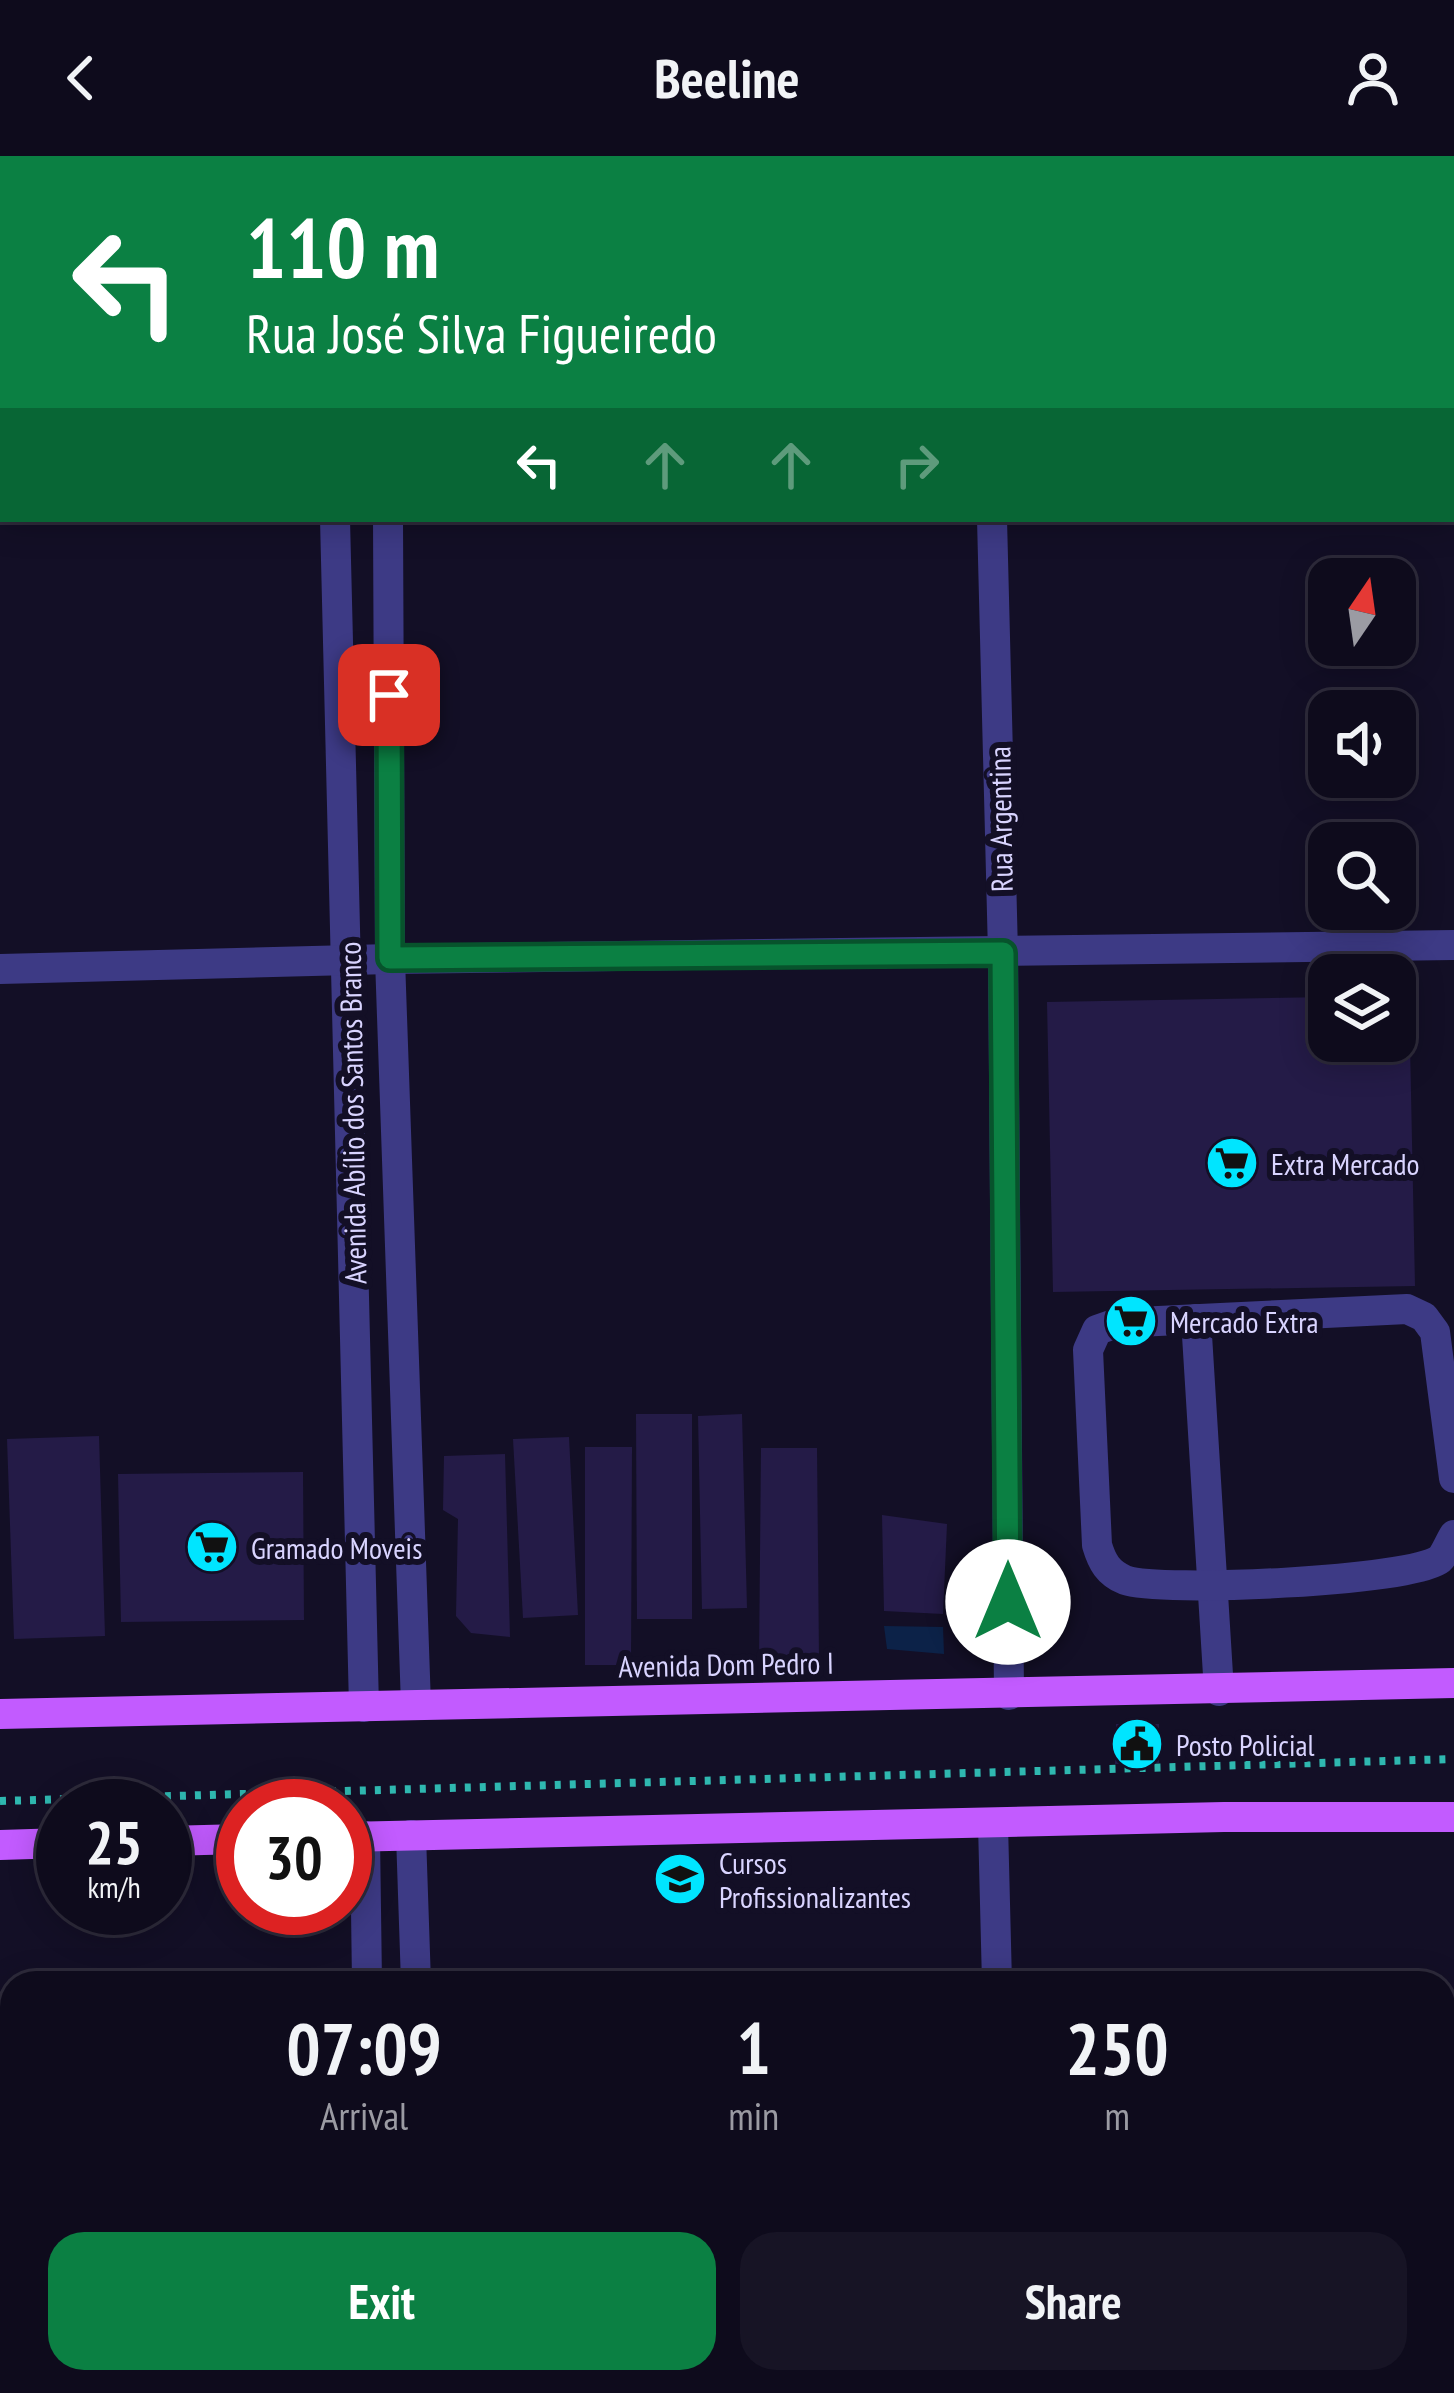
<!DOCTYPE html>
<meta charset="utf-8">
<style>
:root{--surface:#0e0b1c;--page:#171425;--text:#f1f3f6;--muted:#9b9ba3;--line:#2e2b3b;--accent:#0b8043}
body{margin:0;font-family:"PT Sans Narrow",sans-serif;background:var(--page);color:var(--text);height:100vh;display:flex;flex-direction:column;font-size:45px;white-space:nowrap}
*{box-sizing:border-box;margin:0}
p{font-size:39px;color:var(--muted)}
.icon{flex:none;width:66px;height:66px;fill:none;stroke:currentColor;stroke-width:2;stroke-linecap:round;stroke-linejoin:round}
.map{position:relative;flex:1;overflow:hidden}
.panel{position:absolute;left:0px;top:1815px;width:1455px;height:423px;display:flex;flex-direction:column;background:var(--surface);border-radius:36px 36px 0 0;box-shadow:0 6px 30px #0003,0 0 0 3px var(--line)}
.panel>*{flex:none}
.hud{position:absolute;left:0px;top:0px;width:1455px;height:366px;box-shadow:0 6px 30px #0003,0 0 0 3px var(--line);background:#0b8043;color:#fff;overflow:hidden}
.needle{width:78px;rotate:13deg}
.fabs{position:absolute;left:1308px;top:402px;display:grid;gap:24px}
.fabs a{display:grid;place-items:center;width:108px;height:108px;border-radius:24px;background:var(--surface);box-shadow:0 6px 30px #0003,0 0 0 3px var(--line);font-size:60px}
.speed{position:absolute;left:36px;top:1623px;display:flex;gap:24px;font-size:60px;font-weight:700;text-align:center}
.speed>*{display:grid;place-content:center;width:156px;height:156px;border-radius:50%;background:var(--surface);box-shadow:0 6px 30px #0003,0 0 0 3px var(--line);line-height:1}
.speed small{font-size:30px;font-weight:400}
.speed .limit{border:18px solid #d22;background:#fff;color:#111}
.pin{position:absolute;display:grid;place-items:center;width:102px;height:102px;color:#fff;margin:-51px;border-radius:24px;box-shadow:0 6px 18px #0006}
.me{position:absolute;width:132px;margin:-66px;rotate:0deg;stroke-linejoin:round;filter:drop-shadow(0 0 9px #0008)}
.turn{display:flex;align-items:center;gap:42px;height:252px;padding:0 48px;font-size:54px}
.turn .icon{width:156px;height:156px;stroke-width:2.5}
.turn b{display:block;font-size:84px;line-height:102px}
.lanes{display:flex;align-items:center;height:114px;padding:0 48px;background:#0003;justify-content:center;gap:60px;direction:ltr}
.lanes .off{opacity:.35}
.eta{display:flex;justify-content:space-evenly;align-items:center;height:204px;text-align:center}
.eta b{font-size:72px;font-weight:700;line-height:84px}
.button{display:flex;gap:24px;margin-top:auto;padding:24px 48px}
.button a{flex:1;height:138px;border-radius:36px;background:var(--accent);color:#fff;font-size:48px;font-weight:700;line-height:138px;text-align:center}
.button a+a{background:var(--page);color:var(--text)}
header{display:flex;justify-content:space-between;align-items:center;height:156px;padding:0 48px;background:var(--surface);font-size:54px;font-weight:700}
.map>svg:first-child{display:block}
</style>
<header><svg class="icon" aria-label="back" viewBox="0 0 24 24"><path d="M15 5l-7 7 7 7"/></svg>Beeline<svg class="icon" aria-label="person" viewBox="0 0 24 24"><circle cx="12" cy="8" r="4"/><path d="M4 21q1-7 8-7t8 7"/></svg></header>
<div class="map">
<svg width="1454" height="2237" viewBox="0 0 1454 2237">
<rect width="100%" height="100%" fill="#130f26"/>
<polygon fill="#0c2248" points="884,1470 943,1471 944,1498 887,1493"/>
<g fill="#241b47">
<polygon points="1395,840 1409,840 1415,1130 1053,1136 1047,846 1329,841 1329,885 1395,885"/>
<polygon points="636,1258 692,1258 692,1463 637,1463"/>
<polygon points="742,1258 747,1452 702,1453 698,1260"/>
<polygon points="99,1280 105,1480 14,1483 7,1283"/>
<polygon points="569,1281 578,1459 523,1462 513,1283"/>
<polygon points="585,1291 632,1291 631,1509 585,1509"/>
<polygon points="761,1292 817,1292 819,1503 759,1505"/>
<polygon points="505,1298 510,1481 471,1477 456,1460 458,1363 443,1354 444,1300"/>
<polygon points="303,1316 304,1464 121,1466 118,1318"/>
<polygon points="882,1359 947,1368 943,1458 884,1455"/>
<polygon points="1116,1568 1159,1568 1159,1607 1115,1608"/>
</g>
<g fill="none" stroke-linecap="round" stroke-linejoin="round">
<polyline stroke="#2fb8b0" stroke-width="8" stroke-dasharray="6 9" stroke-linecap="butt" points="0,1645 1454,1603"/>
<g stroke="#3d3a85" stroke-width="30">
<polyline points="357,0 358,3"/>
<polyline points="552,0 553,3"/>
<polyline points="984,0 984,3"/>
<polyline points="168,3 170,0"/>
<polyline points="1452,83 1454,83"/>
<polyline points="0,96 3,96"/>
<polyline points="335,363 364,1551"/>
<polyline points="388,363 390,803 416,1549"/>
<polyline points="992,363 1003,797 1009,1539"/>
<polyline points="0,813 390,803 1454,789"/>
<polyline points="1196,1163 1219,1535"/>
<path d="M 1454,1322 L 1435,1176 L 1424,1161 L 1407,1153 L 1117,1167 L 1097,1174 L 1088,1194 L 1097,1389 C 1102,1406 1108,1417 1125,1424 C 1160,1437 1413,1425 1440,1403 C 1445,1398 1450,1385 1454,1379"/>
<polyline points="993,1668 997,1827"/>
<polyline points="411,1679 416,1827"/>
<polyline points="365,1680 367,1827"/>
<polyline points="1443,2153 1454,2152"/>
<polyline points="0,2181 12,2181"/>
<polyline points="375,2226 375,2237"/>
<polyline points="429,2226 430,2237"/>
<polyline points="1008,2226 1008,2237"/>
</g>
<g stroke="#c25bff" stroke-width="30">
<polyline points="0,1558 1454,1527"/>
<polyline points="345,1681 1224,1661 1454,1661"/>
<polyline points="165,1685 243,1683"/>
<polyline points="0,1689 63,1687"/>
</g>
</g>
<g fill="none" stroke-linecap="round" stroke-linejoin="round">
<g stroke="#07532c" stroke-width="30">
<polyline id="route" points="389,539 390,802 1003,797 1008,1446"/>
</g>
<use href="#route" stroke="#0b8043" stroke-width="21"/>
</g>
<defs>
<g id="supermarket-disc" transform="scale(2.7)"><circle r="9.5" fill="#00e5ff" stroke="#130f26"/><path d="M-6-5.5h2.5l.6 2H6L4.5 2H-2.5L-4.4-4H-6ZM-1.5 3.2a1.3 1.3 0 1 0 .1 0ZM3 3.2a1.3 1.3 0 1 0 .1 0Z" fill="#111"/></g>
<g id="civic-disc" transform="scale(2.7)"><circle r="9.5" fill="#00e5ff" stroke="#130f26"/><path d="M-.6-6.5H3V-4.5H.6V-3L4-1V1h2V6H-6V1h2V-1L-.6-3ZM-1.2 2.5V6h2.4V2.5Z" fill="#111"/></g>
<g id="university-disc" transform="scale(2.7)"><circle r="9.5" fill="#00e5ff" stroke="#130f26"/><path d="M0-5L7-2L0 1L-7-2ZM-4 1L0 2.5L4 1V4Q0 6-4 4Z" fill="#111"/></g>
</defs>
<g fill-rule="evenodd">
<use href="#supermarket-disc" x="1232" y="1007"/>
<use href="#supermarket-disc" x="1131" y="1165"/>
<use href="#supermarket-disc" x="212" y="1391"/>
<use href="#civic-disc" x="1137" y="1588"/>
<use href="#university-disc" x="680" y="1723"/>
</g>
<g text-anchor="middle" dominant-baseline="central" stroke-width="12" stroke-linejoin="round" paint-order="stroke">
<g font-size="30" fill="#d9d4ff" stroke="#130f26">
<text transform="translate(1000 663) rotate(-91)">Rua Argentina</text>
<text transform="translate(352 957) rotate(-91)">Avenida Abílio dos Santos Branco</text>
<text transform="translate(726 1508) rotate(-1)">Avenida Dom Pedro I</text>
</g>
<g font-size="30" fill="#d9d4ff" stroke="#130f26" text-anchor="start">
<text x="1271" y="1007">Extra Mercado</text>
<text x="1170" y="1165">Mercado Extra</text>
<text x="251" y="1391">Gramado Moveis</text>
<text x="1176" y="1588">Posto Policial</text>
<text x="719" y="1706">Cursos<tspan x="719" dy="34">Profissionalizantes</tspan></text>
</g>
</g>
</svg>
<div class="fabs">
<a><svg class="needle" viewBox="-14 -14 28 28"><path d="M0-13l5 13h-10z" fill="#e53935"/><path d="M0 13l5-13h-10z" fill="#9b9ba3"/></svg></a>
<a><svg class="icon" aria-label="sound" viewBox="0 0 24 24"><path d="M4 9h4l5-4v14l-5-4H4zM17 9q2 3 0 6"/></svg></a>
<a><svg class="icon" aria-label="search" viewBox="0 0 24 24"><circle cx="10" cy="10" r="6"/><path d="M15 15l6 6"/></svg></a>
<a><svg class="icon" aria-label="layers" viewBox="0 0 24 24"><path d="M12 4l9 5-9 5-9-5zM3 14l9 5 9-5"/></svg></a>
</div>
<div class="speed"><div>25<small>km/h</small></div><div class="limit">30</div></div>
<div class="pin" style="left:389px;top:539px;background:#d93025"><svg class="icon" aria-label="arrive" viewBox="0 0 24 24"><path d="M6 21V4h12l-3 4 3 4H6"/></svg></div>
<svg class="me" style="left:1008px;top:1446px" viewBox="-20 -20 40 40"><circle r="19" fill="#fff"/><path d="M0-13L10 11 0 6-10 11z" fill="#0b8043"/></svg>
<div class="hud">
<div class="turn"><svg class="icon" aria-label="left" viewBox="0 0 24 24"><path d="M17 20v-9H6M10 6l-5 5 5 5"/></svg><div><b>110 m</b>Rua José Silva Figueiredo</div></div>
<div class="lanes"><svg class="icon" aria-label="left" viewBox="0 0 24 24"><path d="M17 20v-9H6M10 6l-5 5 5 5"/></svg><svg class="icon off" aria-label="ahead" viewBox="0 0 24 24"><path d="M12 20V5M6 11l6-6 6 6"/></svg><svg class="icon off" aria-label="ahead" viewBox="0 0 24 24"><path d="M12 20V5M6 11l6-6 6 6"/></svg><svg class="icon off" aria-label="right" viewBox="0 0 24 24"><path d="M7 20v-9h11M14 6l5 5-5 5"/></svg></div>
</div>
<section class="panel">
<div class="eta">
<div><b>07:09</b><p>Arrival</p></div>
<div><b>1</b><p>min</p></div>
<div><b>250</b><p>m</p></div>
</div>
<div class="button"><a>Exit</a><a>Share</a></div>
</section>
</div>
